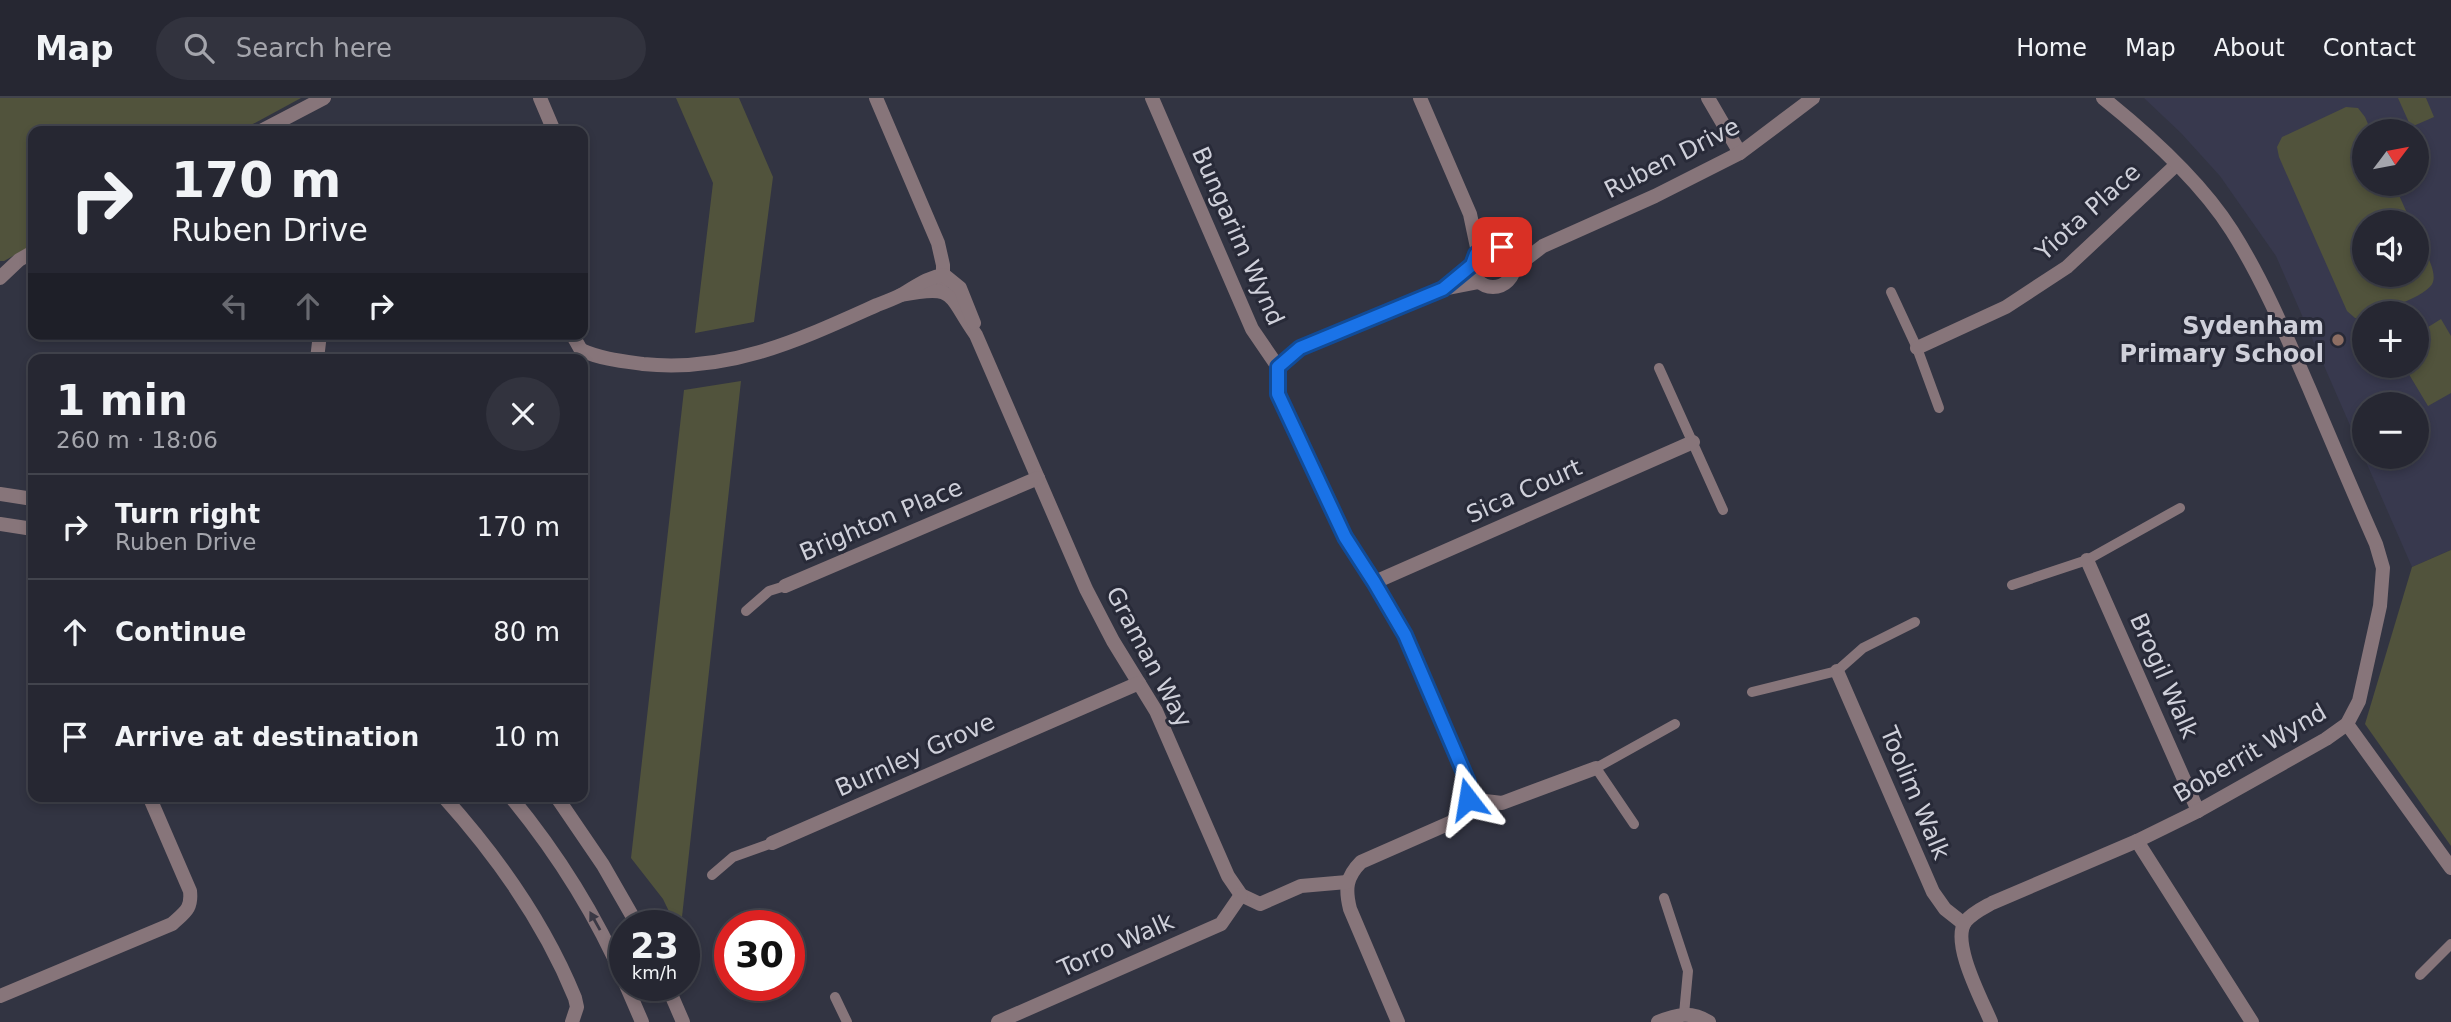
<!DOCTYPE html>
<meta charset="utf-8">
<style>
:root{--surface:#262732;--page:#32333e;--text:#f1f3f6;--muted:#a4a5ac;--line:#42444d}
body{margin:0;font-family:"DejaVu Sans",sans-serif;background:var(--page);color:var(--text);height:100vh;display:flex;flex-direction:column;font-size:26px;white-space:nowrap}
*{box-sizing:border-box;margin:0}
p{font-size:23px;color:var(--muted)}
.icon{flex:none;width:38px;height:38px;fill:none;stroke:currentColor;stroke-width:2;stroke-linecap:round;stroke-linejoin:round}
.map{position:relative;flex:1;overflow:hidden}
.sheet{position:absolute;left:28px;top:256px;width:560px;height:448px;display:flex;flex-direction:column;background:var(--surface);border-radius:14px;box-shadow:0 4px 10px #0003,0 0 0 2px var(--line)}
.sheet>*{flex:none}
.banner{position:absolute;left:28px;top:28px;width:560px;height:214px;border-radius:14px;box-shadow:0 4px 10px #0003,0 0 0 2px var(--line);background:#262732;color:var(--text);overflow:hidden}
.needle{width:46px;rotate:58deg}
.fabs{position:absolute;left:2352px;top:21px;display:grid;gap:14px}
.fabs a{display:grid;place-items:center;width:77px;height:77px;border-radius:50%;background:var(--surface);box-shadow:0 4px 10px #0003,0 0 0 2px var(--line);font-size:35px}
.speed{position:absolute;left:609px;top:812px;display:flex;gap:14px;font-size:35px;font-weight:700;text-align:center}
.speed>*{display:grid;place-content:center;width:91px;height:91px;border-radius:50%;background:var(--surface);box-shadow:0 4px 10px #0003,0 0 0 2px var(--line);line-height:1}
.speed small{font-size:18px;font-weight:400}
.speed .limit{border:10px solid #d22;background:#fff;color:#111}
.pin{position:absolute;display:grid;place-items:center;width:60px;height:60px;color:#fff;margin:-30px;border-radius:14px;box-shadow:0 4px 10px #0006}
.me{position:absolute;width:77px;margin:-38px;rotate:346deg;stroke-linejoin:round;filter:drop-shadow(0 0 5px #0008)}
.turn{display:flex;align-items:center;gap:24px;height:147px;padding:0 28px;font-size:32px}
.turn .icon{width:91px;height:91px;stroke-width:2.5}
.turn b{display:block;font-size:49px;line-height:60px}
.lanes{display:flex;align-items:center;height:66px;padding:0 28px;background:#0003;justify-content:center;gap:35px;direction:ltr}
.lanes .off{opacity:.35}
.round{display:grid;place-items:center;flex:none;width:74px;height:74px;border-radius:37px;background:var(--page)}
.headline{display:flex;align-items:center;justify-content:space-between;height:119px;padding:0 28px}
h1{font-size:42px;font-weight:800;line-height:52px}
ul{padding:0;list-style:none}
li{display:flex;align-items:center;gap:21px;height:105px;padding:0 28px;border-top:2px solid var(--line)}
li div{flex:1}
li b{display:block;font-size:26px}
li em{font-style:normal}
header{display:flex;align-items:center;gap:42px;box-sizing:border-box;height:98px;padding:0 35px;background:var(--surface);border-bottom:2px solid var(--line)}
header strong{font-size:33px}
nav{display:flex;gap:38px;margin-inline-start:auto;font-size:24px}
.search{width:490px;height:63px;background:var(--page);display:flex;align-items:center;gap:18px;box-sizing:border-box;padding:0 24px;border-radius:38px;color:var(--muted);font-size:26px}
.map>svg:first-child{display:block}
</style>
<header>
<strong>Map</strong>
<div class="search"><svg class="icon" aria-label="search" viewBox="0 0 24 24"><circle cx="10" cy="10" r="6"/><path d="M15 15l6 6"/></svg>Search here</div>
<nav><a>Home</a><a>Map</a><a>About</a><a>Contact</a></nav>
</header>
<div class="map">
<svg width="2451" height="924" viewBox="0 0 2451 924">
<rect width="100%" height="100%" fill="#323442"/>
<path fill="#38394e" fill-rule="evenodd" d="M 2144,0 L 2451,0 L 2451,452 L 2412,469 L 2276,158 L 2220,78 L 2181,35 ZM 2364,33 L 2417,33 L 2417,86 L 2364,86 ZM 2364,124 L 2417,124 L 2417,177 L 2364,177 ZM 2364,215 L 2417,215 L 2417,268 L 2364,268 ZM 2364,306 L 2417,306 L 2417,359 L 2364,359 Z"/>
<g fill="#51533c">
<polygon points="0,0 301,0 240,33 33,33 33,147 4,163 0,163"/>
<polygon points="676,0 739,0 773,79 754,224 695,235 713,85"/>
<polygon points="2398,0 2426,0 2434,19 2411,29"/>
<path d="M 2346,9 L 2358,10 L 2365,19 L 2371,33 L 2364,33 L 2364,86 L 2394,86 L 2411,124 L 2364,124 L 2364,177 L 2417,177 L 2417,137 C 2422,149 2437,171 2433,184 C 2429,198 2378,215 2364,215 L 2364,220 L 2355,220 L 2347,213 L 2279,59 L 2277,49 L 2282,39 Z"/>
<polygon points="2441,221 2451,238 2451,295 2428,308 2404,268 2417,268 2417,236"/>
<polygon points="741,283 681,828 676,828 663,801 631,760 684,292"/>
<polygon points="2451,452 2451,748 2365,626 2412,469"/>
</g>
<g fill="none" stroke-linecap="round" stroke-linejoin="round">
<g stroke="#87757a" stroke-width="10">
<polyline points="1891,194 1917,250 1939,310"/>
<polyline points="1659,270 1723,412"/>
<polyline points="2012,487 2087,462 2180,410"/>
<polyline points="746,513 769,493 785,488"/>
<polyline points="1752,594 1837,573 1863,550 1915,524"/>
<polyline points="1634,726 1596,670 1675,626"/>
<polyline points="712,777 733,759 772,745"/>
<polyline points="1664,800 1688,873 1684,916"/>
<polyline points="2420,877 2451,846"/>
<polyline points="835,899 847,924"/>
</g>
<g stroke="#87757a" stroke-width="14">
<polyline points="540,0 554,33"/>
<polyline points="876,0 938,145 943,167 943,185"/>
<path d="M 1152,0 L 1252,231 L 1278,269 L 1277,296 L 1345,439 L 1375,484 L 1404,537 L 1467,684 C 1468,702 1465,712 1452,724 L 1361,764 C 1346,779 1345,791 1350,811 L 1398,924"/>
<polyline points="1420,0 1470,116 1478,154"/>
<polyline points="1708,0 1740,55"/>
<polyline points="261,33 324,0"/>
<circle cx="1493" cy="168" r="21"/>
<polyline points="1514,170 1543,148 1655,98 1740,55 1813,0"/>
<polyline points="0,180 19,162 33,154"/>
<path d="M 901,197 C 957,186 947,196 976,237 L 1086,491 L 1113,543 L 1156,613 L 1228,778 L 1241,797 L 1260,806 L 1301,788 L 1347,784"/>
<polyline points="572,236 581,252"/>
<polyline points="1917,250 2006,209 2067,169 2176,67"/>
<path d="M 581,252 C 601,261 621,263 643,266 C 730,275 799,242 877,207 C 885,204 893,201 901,197 C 917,188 925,180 944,177 L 960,190 L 974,225"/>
<polyline points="317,261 320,236"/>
<polyline points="1278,269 1300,250 1443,191 1479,184"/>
<polyline points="2087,462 2198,713"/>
<polyline points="1375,484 1693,344"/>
<polyline points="785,488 1038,380"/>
<polyline points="1837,573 1933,794 1945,811 1964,826"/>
<polyline points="2347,626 2451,770"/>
<path d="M 443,698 C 497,758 545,826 575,900 L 577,909 L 572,924"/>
<polyline points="1468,701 1502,705 1596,670"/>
<polyline points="2137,743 2252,924"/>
<polyline points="772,745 1139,585"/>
<path d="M 0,898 L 172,826 C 185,814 192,811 190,793 L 149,698"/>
<polyline points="998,924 1221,826 1241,797"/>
<path d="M 1658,924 C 1677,916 1691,913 1709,924"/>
<path d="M 1991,924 C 1982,902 1951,845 1965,824 C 1972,815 1983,810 1992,805 L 2137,743 L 2198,713 L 2326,641 L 2347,626 L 2359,603 L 2380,508 L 2383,470 L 2376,446 C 2353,394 2331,342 2309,290 C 2286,237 2263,182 2232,133 C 2201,84 2148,36 2103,0"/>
</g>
<g stroke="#87757a" stroke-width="14">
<polyline points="0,396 33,401"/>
<polyline points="0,426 33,431"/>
<path d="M 510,698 C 557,755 596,817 625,884"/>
<polyline points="556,698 603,767 638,828"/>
<polyline points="626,887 642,924"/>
<polyline points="667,887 683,924"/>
</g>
</g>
<defs><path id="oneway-solid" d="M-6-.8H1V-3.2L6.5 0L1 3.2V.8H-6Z" transform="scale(1.75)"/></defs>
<use fill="#3b3945" href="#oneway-solid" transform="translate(595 823) rotate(-119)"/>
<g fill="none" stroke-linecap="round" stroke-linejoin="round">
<g stroke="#114b97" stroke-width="18">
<polyline id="route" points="1468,701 1468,684 1405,537 1374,484 1345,439 1278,296 1278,269 1300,250 1443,191 1472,167 1476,156 1483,150 1489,148 1502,149"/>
</g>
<use href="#route" stroke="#1a73e8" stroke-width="12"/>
</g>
<circle fill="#8d6e63" stroke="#282a38" stroke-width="2.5" cx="2338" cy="242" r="7"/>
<g text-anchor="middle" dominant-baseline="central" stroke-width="6" stroke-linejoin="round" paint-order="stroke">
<g font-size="24" fill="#cfd0da" stroke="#282a38">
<text transform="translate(1672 60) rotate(-27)">Ruben Drive</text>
<text transform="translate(2088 114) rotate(-42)">Yiota Place</text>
<text transform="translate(1238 138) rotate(66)">Bungarim Wynd</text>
<text transform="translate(1524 393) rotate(-24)">Sica Court</text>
<text transform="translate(881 422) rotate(-23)">Brighton Place</text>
<text transform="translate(1149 559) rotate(62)">Graman Way</text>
<text transform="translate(2164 578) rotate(66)">Brogil Walk</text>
<text transform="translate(2250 655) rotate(-30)">Boberrit Wynd</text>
<text transform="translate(915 657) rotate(-24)">Burnley Grove</text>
<text transform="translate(1915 695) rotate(67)">Toolim Walk</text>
<text transform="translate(1116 847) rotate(-24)">Torro Walk</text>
</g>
<g font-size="24" font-weight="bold" fill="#cfd0da" stroke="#282a38" text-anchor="end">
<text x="2324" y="228">Sydenham<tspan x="2324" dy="28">Primary School</tspan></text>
</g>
</g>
</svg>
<div class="fabs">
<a><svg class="needle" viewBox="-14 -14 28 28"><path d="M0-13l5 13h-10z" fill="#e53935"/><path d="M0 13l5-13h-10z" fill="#a4a5ac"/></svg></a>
<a><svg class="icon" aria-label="sound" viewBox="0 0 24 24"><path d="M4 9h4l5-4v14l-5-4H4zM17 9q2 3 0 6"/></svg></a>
<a>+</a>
<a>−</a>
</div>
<div class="speed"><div>23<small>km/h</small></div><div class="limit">30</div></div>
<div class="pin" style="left:1502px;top:149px;background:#d93025"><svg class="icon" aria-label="arrive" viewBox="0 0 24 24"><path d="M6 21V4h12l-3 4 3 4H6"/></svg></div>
<svg class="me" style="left:1468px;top:701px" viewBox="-20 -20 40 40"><path d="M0-17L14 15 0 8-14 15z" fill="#1a73e8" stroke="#fff" stroke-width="4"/></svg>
<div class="banner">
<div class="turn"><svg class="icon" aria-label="right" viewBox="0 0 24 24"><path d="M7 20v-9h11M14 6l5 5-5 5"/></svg><div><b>170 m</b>Ruben Drive</div></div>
<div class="lanes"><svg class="icon off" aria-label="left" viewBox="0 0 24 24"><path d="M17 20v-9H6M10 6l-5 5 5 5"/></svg><svg class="icon off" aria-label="ahead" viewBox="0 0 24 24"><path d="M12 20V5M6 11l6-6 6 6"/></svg><svg class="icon" aria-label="right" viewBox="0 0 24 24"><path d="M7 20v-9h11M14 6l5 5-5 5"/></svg></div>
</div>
<section class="sheet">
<div class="headline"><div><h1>1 min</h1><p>260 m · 18:06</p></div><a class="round"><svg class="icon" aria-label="close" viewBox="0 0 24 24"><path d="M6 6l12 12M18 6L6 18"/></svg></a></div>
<ul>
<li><svg class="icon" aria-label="right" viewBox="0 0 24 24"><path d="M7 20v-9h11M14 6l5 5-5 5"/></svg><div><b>Turn right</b><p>Ruben Drive</p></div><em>170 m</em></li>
<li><svg class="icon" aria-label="ahead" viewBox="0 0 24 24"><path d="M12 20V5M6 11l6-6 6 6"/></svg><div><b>Continue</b></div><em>80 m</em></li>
<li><svg class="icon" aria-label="arrive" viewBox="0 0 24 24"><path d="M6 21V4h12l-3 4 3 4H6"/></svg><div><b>Arrive at destination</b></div><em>10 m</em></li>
</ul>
</section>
</div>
